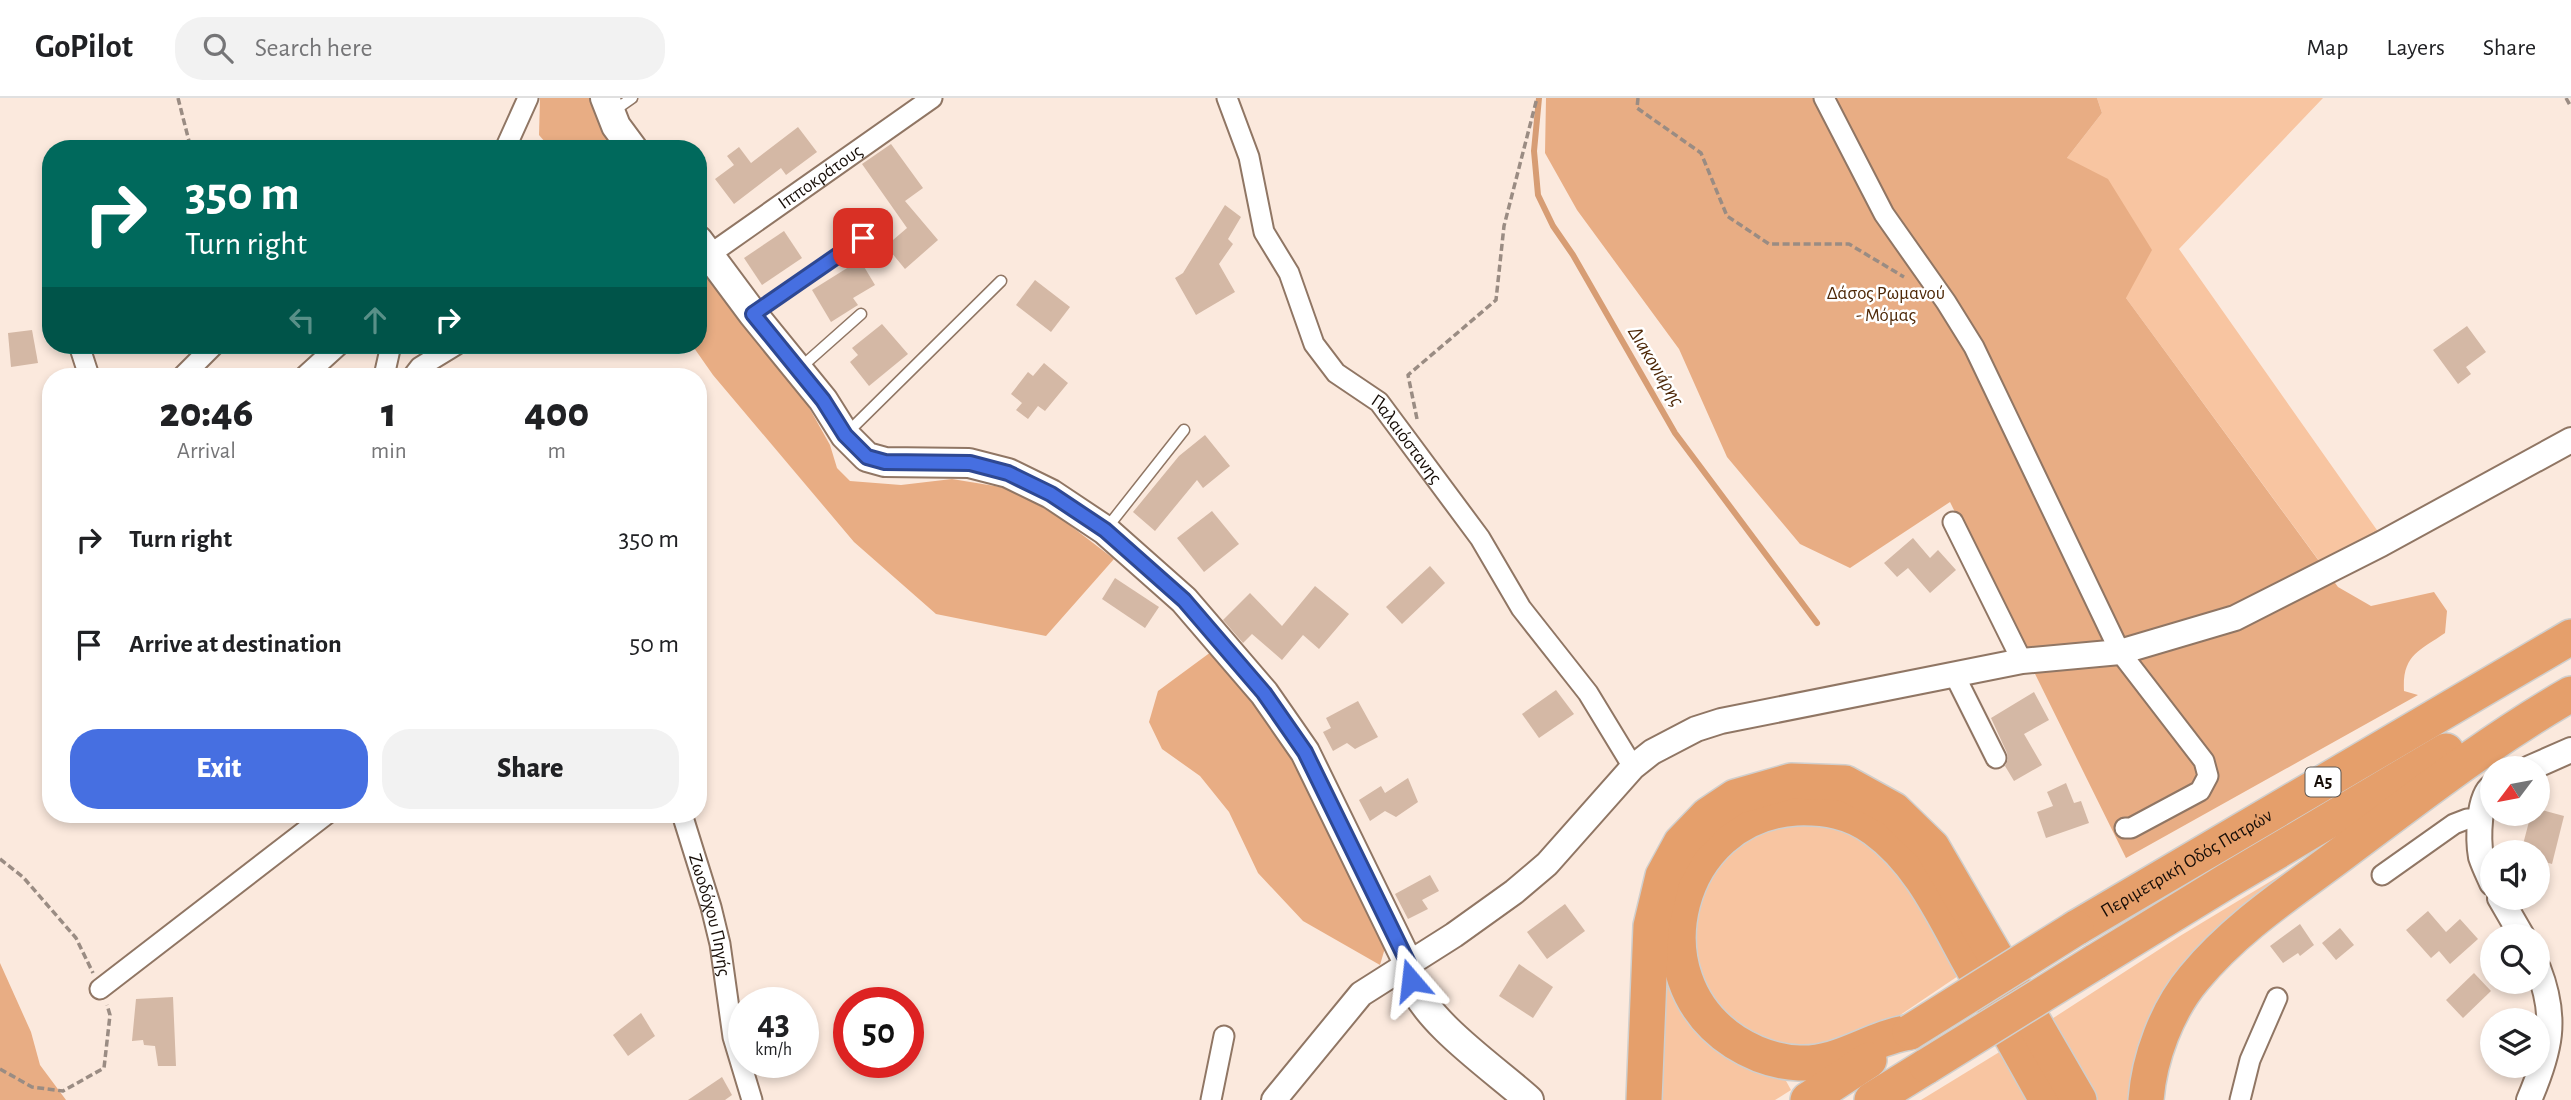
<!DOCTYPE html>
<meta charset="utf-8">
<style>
:root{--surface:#fff;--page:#f2f2f2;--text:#202124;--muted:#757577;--line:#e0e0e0;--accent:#466fe1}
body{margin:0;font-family:"Alegreya Sans",sans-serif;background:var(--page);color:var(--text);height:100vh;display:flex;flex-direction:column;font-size:26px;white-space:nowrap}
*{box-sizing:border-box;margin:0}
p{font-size:23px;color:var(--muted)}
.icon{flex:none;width:38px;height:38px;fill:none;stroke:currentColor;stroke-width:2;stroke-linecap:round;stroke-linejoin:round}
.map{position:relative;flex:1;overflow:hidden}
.panel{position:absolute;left:42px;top:270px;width:665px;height:455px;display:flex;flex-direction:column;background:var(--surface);border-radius:28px;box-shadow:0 4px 10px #0003}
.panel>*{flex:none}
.guide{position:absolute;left:42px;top:42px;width:665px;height:214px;border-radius:28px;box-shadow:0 4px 10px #0003;background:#00695c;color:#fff;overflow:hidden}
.needle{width:46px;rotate:238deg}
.tools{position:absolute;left:2480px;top:658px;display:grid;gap:14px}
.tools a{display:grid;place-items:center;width:70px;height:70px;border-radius:50%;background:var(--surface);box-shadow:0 4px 10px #0003;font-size:35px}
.speed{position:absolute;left:728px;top:889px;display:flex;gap:14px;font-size:35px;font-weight:700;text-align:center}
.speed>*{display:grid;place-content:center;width:91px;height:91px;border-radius:50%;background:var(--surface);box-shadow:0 4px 10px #0003;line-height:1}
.speed small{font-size:18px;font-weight:400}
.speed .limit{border:10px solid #d22;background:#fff;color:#111}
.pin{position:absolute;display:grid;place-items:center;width:60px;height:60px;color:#fff;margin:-30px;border-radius:14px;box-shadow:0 4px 10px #0006}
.me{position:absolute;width:77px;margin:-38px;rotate:343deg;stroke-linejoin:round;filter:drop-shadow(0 0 5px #0008)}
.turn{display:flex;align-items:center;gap:24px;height:147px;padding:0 28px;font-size:32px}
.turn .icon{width:91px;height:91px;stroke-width:2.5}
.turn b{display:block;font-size:49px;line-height:60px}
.lanes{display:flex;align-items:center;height:66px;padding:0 28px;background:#0003;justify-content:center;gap:35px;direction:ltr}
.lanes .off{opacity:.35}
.eta{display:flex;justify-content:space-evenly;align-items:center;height:119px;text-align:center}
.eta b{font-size:42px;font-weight:800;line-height:49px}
.cta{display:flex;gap:14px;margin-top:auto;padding:14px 28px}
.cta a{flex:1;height:80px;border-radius:28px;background:var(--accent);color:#fff;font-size:28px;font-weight:800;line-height:80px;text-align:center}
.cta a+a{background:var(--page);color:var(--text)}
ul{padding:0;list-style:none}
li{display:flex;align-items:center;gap:21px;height:105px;padding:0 28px}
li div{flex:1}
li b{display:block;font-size:26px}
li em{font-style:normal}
header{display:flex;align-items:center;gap:42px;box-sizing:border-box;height:98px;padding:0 35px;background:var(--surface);border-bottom:2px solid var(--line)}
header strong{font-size:33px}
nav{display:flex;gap:38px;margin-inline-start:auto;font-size:24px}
.search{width:490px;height:63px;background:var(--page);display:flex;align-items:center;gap:18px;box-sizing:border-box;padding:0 24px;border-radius:28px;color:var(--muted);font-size:26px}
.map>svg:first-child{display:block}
</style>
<header>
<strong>GoPilot</strong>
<div class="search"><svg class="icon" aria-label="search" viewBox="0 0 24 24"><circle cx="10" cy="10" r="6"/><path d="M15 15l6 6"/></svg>Search here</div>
<nav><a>Map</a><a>Layers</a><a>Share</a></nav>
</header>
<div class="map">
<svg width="2571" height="1002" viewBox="0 0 2571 1002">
<rect width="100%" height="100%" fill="#fbe9dd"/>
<g fill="#f8c5a1">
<polygon points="2097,0 2323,0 2179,151 2379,435 2320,464 2126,200 2067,60 2102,15"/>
<polygon points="1837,725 1887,753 1964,874 1875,934 1797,954 1727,924 1697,878 1692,812 1720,760 1774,726"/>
<polygon points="2339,742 2241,817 2134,1002 2088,1002 2044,926 2180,838"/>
<polygon points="1663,855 1759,972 1785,981 1791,992 1775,1002 1656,1002"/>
<polygon points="2006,950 2036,1002 1921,1002"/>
</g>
<g fill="#e8ad84">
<polygon points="540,0 593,0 617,51 551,51 539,37"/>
<path d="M 1546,0 L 2097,0 L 2102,15 L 2067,60 L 2108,81 L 2152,152 L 2126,200 L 2338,489 L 2371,508 L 2434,494 L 2447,513 L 2445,535 C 2419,553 2402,557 2404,593 L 2418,597 L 2126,760 L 1950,404 L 1850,470 L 1800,446 L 1727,359 L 1679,251 L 1577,112 L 1545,55 Z"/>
<polygon points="698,163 797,288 830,347 837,370 850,383 901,387 952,381 1013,391 1063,422 1114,461 1046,538 936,516 854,444 713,277 692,247 698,247"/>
<polygon points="1215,551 1283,636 1387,843 1380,867 1303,823 1258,775 1229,714 1200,678 1162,651 1149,624 1158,593"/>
<polygon points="0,865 31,934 40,967 66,1002 0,1002"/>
</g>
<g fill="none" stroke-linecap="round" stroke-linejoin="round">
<polyline stroke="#d79d74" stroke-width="6" points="1539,0 1534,53 1538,97 1553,128 1573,157 1675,335 1817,525"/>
</g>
<g fill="#d4b8a5">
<polygon points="798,29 817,54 786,77 781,70 734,106 715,81 734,67 727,58 739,49 751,65"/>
<polygon points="891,46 923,90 905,103 938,142 905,171 886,148 907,130 862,66"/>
<polygon points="1225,107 1241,119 1228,141 1233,146 1219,166 1235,194 1196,217 1175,180 1183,175"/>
<polygon points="784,133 802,160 762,187 744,160"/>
<polygon points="860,162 875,187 853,200 858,207 831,224 812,192"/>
<polygon points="1035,182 1070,209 1051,234 1016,207"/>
<polygon points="882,226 908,256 869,288 850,264 858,257 852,250"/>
<polygon points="2467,228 2486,254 2466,269 2471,276 2458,286 2433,252"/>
<polygon points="32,232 38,265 11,269 8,235"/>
<polygon points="1044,265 1068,285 1045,313 1038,308 1028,321 1016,312 1022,305 1011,296 1028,274 1033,278"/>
<polygon points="1205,337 1230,368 1203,390 1197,382 1155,433 1133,414 1179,358"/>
<polygon points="1212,413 1239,446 1204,474 1177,440"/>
<polygon points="1913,440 1930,460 1938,452 1956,472 1930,495 1908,470 1897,479 1884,465"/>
<polygon points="1430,468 1445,485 1402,526 1386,509"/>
<polygon points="1115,480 1159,509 1145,530 1102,501"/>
<polygon points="1315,488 1349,516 1319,551 1303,537 1282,562 1252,536 1243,545 1223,522 1250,495 1282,528"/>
<polygon points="1556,592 1574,616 1539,640 1522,616"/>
<polygon points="2034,594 2049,622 2024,636 2042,667 2014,683 2005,668 2008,661 2007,655 1991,620"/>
<polygon points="1358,603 1378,639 1355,651 1347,645 1333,653 1323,634 1331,630 1326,620"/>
<polygon points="1408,680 1418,704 1396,719 1385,713 1370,723 1359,702 1381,688 1385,695"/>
<polygon points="2066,685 2074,705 2081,703 2089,725 2046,740 2037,714 2053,708 2047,694"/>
<polygon points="2538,711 2564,718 2552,766 2538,762 2538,754 2521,754 2531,716 2538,716"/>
<polygon points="1430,777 1439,793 1422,802 1428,811 1408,821 1395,796"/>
<polygon points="1565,806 1585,833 1547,861 1527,834"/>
<polygon points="2428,813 2446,834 2460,821 2478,841 2450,866 2439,853 2431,860 2406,832"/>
<polygon points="2300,826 2314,847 2300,858 2298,855 2283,865 2270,848"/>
<polygon points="2340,830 2354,847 2336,862 2322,845"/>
<polygon points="1519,866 1553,889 1533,920 1499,898"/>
<polygon points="2474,875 2491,893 2463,920 2446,902"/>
<polygon points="173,899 176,968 158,968 155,948 144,947 143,942 132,943 136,901"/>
<polygon points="641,915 655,938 628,958 613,937"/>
<polygon points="722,979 732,997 725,1002 688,1002"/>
</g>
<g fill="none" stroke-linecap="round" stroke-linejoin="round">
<g stroke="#907664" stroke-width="13">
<g id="service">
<polyline points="612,14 632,0"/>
<polyline points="756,214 863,140 872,143"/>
<polyline points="799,271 861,216"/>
<polyline points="847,335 1001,183"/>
<polyline points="1106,431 1184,332"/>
</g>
</g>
<g stroke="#907664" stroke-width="23">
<g id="minor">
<path id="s1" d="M 1227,0 L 1249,59 L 1264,134 L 1289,175 L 1314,246 L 1336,275 L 1379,304 L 1480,440 L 1521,510 L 1588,595 L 1633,669"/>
<polyline points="1824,0 1884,116 1946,204 1974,249 2120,554 2204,663 2208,678 2200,693 2131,730 2125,730"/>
<polyline points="505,51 528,0"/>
<path id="s2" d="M 709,157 L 932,0"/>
<polyline points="79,247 89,278"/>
<polyline points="183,278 214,247"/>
<polyline points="305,278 339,247"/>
<polyline points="384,278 391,247"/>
<polyline points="413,278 420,269 456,247"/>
<polyline points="1953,424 2022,563"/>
<polyline points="1954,576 1996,660"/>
<path id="s3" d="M 682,716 L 711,809 L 720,846 L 733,939 L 752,1002"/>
<polyline points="2382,777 2454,726 2467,721 2481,721"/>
<polyline points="100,891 327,716"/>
<polyline points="1211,1002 1224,938"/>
<polyline points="2240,1002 2250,962 2277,900"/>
</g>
</g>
<g stroke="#907664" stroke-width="28">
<g id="tertiary">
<polyline points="2530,670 2571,652"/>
<path d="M 2492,689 C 2478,699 2478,742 2481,759 C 2484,768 2488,776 2492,785"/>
<polyline points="2500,800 2522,838"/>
<polyline points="1274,1002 1361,896 1454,837 1514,794 1547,766 1633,669 1652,654 1696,631 1721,623 2022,563 2120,554 2235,520 2381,446 2571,342"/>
<path d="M 2529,1002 C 2550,953 2558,921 2538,870"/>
</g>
</g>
<g stroke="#907664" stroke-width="32">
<g id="secondary">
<polyline points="605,0 616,28 633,51"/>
<path d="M 698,142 L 753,216 L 823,302 L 845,337 L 867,359 L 885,364 L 969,365 L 1008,375 L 1051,396 L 1105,432 L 1184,502 L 1264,595 L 1305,654 L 1408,865 C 1409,870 1409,877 1411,882 C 1425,924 1496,972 1529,1002"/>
</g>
</g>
<g stroke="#d0cfcd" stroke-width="38">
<g id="motorway">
<path id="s4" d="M 2076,830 L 2571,539"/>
<polyline points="2095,864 2227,783 2446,653"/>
<path d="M 1910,934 C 1870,940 1840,967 1799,965 C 1776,964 1754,956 1735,944 C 1634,879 1676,717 1796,710 C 1825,709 1851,713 1875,731 C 1921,764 1945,820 1972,868 C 1997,913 2022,958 2047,1002"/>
<polyline points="1644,1002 1651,828 1663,778 1681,745 1708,717 1735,699 1791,683 1845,685 1894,712 1932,749 2079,1002"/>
<polyline points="1808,1002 1869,962"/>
<polyline points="1872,1002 1927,968"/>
<path d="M 2146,1002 C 2149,960 2167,912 2194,880 C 2236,829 2292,793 2344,754 C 2419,698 2491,642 2571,596"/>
</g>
</g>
<g stroke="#9a8c83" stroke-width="3.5" stroke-dasharray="7 3.5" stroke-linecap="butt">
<polyline points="178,0 191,51"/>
<polyline points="1638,0 1637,10 1701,55 1727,118 1769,146 1849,146 1904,179"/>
<polyline points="2566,0 2571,9"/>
<polyline points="1417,321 1408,277 1496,202 1504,128 1537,0"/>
<polyline points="0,761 23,779 76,840 93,875"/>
<polyline points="0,971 32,989 63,993 104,970 110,917 107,907"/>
</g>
<use href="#service" stroke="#fff" stroke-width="10"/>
<use href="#minor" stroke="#fff" stroke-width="19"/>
<use href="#tertiary" stroke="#fff" stroke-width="24"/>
<use href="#secondary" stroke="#fff" stroke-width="28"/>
<use href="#motorway" stroke="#e59f6b" stroke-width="35"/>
<g stroke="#d0cfcd" stroke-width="38" stroke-linecap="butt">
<g id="motorway-bridge">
<polyline points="1910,934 2076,830"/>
<polyline points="1927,968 2095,864"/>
</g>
</g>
<use href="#motorway-bridge" stroke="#e59f6b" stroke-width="35"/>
</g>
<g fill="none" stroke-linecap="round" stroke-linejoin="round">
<g stroke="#2e4892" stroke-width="18">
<polyline id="route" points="863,140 753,216 823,302 845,337 867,359 885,364 970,365 1008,375 1051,396 1105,432 1184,502 1264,595 1305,654 1408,865 1411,882"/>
</g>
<use href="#route" stroke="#466fe1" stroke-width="12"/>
</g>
<g text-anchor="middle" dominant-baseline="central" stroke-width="5" stroke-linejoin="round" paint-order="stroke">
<rect fill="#fff" stroke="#5c5651" stroke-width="2" x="2305.5" y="669.5" width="35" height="29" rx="5"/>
<g font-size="18" font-weight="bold" fill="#160d07">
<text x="2323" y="684">Α5</text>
</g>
<g font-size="19" fill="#160d07" stroke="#fff">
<text stroke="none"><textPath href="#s2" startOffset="136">Ιπποκράτους</textPath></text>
<text stroke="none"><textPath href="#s1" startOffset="397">Παλαιόστανης</textPath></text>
<text stroke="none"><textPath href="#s4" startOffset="128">Περιμετρική Οδός Πατρών</textPath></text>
<text stroke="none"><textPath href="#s3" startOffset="105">Ζωοδόχου Πηγής</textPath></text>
</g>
<g font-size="19" fill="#4e2807" stroke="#fff">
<text x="1886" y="195">Δάσος Ρωμανού<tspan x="1886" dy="22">- Μόμας</tspan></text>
</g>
<g font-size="21" font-style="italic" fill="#4e2808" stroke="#fff">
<text transform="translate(1656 268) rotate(59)">Διακονιάρης</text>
</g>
</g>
</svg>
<div class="tools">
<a><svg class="needle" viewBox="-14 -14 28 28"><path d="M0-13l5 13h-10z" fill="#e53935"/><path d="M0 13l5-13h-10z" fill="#757577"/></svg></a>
<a><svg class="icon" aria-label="sound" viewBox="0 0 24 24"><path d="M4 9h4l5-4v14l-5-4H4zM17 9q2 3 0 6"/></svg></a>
<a><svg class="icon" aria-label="search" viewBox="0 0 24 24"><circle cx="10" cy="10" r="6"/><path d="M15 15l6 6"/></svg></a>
<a><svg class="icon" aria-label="layers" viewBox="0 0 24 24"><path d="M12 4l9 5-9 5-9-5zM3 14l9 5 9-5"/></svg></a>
</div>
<div class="speed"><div>43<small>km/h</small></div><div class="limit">50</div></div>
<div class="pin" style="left:863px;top:140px;background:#d93025"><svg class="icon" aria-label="arrive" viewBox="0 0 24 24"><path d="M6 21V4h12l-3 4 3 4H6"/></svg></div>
<svg class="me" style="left:1411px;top:882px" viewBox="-20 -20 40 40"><path d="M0-17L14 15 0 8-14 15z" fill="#466fe1" stroke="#fff" stroke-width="4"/></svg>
<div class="guide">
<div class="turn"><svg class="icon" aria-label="right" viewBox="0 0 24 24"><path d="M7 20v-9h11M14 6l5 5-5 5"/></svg><div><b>350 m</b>Turn right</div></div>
<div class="lanes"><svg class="icon off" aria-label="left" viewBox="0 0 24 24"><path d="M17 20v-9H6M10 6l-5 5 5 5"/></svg><svg class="icon off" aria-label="ahead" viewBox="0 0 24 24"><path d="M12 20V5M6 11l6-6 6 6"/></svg><svg class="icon" aria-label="right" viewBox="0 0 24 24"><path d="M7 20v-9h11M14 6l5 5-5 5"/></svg></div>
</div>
<section class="panel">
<div class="eta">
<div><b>20:46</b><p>Arrival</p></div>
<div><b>1</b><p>min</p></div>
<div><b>400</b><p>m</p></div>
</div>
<ul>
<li><svg class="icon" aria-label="right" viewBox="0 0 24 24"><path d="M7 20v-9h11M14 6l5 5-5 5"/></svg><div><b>Turn right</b></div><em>350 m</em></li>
<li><svg class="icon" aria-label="arrive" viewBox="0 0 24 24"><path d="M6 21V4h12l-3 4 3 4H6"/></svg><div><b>Arrive at destination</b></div><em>50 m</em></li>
</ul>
<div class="cta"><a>Exit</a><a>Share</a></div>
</section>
</div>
